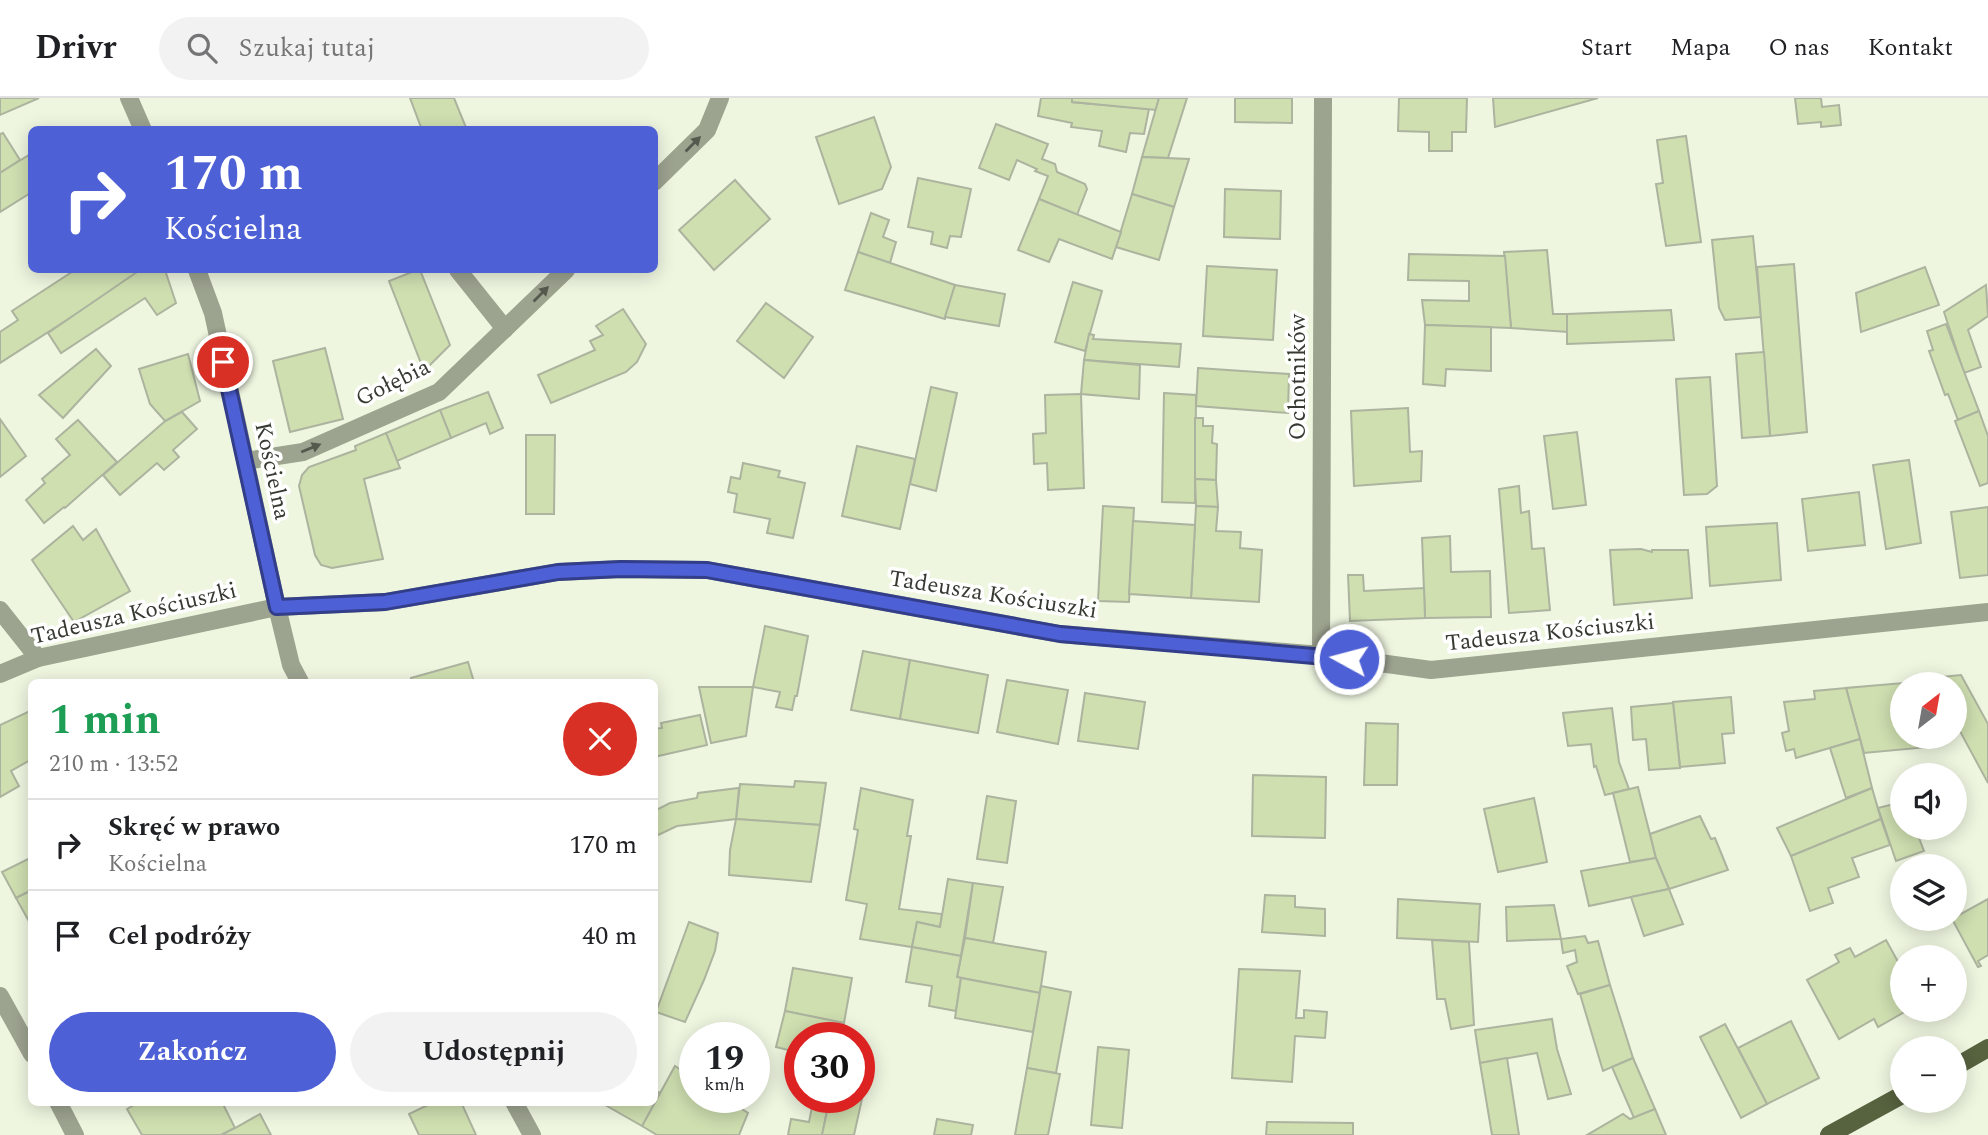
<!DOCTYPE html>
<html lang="pl">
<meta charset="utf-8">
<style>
:root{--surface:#fff;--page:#f2f2f2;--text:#202124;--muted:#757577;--line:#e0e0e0;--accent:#4e60d5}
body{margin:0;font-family:Spectral,serif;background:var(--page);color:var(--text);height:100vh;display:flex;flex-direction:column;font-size:26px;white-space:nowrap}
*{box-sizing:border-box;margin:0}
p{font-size:23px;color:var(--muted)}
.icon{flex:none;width:38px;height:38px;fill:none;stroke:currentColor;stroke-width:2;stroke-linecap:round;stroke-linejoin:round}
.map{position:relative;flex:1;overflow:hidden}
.drawer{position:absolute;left:28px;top:581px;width:630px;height:427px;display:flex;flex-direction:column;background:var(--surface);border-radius:10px;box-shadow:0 4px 18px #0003}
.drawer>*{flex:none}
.top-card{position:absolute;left:28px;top:28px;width:630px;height:147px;border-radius:10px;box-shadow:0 4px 18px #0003;background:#4e60d5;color:#fff;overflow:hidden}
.needle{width:46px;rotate:31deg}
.controls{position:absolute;left:1890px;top:574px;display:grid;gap:14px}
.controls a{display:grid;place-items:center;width:77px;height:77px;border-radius:50%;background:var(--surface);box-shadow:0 4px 18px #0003;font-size:35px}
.speed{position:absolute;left:679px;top:924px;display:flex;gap:14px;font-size:35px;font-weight:700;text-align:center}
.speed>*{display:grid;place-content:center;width:91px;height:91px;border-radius:50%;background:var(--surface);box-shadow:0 4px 18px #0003;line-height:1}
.speed small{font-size:18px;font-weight:400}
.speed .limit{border:10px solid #d22;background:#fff;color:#111}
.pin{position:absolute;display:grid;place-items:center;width:60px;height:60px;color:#fff;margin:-30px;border:4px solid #fff;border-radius:50%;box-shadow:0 2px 7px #0007}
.me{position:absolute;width:77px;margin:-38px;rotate:277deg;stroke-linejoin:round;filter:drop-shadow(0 0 5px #0008)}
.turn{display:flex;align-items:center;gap:24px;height:147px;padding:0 21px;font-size:32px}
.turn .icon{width:91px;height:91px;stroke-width:2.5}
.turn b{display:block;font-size:49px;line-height:60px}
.round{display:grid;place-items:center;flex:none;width:74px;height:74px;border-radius:37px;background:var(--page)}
.summary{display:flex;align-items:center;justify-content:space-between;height:119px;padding:0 21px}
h1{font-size:42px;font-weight:700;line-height:52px;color:#1e9e55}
.primary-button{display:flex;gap:14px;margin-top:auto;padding:14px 21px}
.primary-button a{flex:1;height:80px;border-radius:42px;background:var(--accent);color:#fff;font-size:28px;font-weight:700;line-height:80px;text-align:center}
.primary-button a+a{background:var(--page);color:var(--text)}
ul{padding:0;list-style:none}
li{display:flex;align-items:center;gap:21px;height:91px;padding:0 21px;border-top:2px solid var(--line)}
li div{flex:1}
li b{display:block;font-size:26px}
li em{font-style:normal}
header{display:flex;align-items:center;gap:42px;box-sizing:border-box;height:98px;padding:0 35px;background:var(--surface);border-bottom:2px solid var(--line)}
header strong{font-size:33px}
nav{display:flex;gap:38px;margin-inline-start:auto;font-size:24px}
.search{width:490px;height:63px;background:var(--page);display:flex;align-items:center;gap:18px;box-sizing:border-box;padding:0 24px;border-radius:38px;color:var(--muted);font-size:26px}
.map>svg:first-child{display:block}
</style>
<header>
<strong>Drivr</strong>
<div class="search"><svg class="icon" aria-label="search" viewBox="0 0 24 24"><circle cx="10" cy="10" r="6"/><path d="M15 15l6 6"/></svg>Szukaj tutaj</div>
<nav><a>Start</a><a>Mapa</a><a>O nas</a><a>Kontakt</a></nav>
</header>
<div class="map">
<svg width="1988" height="1037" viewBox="0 0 1988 1037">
<rect width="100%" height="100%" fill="#eef6e0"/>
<g fill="#cfdfb0" stroke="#acb39e" stroke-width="2">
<polygon points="0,0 39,0 0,17"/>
<polygon points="410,0 454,0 467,32 422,32"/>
<polygon points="1041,0 1072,0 1072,4 1149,11 1144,36 1130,35 1126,54 1099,48 1102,33 1071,29 1072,25 1038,18"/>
<polygon points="1072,0 1159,0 1156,12 1072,4"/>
<polygon points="1159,0 1187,0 1168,60 1142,59"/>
<polygon points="1235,0 1292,0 1292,25 1235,24"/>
<polygon points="1399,0 1467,0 1466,34 1452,34 1452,53 1429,53 1429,34 1398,33"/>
<polygon points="1493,0 1598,0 1495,29"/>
<polygon points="1795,0 1821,0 1822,9 1839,7 1841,27 1821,29 1821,24 1798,26"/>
<polygon points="874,19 891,69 882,91 839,106 816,39"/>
<polygon points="996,26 1048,46 1042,61 1055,66 1057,74 1085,86 1087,91 1077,117 1039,101 1048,78 1035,73 1037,71 1017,62 1009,82 979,70"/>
<polygon points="3,35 20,62 0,75 0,36"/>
<polygon points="1686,38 1701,144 1666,148 1656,86 1663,85 1657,42"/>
<polygon points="32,55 32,94 0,114 0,75"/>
<polygon points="1142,59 1189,61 1174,109 1132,96"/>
<polygon points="918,80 971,91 961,139 950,138 947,150 931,146 933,134 908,129"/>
<polygon points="735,82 770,121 714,172 679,132"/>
<polygon points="1225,91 1281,93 1280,141 1224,139"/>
<polygon points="1132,96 1174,109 1159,162 1116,149"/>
<polygon points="1039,101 1121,134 1112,161 1059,141 1049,164 1018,152"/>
<polygon points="871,115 889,122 883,139 896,144 890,165 858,154"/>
<polygon points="1753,138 1761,219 1725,222 1719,210 1712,142"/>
<polygon points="1547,152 1553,216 1567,216 1568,234 1511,230 1504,154"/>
<polygon points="858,154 955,187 945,221 845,192"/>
<polygon points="1409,156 1505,158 1511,230 1425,227 1422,202 1469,203 1469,183 1408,182"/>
<polygon points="1794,166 1807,334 1770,338 1757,169"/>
<polygon points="1207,168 1277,172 1273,242 1203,238"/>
<polygon points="1925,169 1939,207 1861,234 1856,195"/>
<polygon points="75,172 141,172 109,195 0,265 0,234 18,222 12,213"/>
<polygon points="140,172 165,172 176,205 157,217 145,200 61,255 48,235"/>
<polygon points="417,172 420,172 450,247 424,273 389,183"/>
<polygon points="1073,184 1102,193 1085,253 1055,244"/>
<polygon points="955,187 1005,196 999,228 945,219"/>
<polygon points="1986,187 1988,218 1968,232 1981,269 1964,275 1944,214"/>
<polygon points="766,205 813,239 784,280 737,243"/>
<polygon points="623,211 646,246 637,264 626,274 551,305 538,277 595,252 590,243 603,237 596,228"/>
<polygon points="1671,212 1674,242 1567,246 1567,216"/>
<polygon points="1946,226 1979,313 1958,322 1948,296 1945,297 1929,253 1933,252 1927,233"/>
<polygon points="1425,227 1491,229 1491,273 1446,271 1445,288 1423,286"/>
<polygon points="1089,236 1094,237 1093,241 1181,246 1179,269 1084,262"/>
<polygon points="325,250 343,321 290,334 273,263"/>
<polygon points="96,251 111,268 63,320 39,297"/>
<polygon points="1764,254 1770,338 1742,340 1736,256"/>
<polygon points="188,256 200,303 165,323 150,306 139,271"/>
<polygon points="1084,262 1140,267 1139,301 1081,296"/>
<polygon points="1198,270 1289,276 1288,315 1196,308"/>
<polygon points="1710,279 1717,388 1707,396 1684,397 1676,281"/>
<polygon points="931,289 957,295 936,393 910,386"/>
<polygon points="488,294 503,330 490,336 486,325 451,340 440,312"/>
<polygon points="1164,295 1196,297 1195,405 1162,404"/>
<polygon points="1081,296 1084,390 1048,392 1047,365 1034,366 1033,336 1046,335 1045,297"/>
<polygon points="1408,310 1410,354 1422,353 1421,383 1354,388 1351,313"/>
<polygon points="440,312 451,340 397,363 386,335"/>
<polygon points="1979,313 1988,338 1988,385 1980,388 1955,323"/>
<polygon points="182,314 197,331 173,352 179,359 164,372 157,365 120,397 103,377 164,324"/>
<polygon points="1195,320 1203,320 1203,328 1213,328 1212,345 1217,346 1216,382 1195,381"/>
<polygon points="0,321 26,358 0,379"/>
<polygon points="78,322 117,364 65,410 64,409 44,425 26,402 45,385 42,381 70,357 56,341"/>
<polygon points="1577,334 1586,407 1553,411 1544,338"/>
<polygon points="386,335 400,370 364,381 383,461 332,470 321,467 315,457 299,388 302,377 309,369 356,352 355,348"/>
<polygon points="526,337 555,337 554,416 526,416"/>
<polygon points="857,348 915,361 900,431 842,418"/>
<polygon points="1909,362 1921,445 1886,451 1873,367"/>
<polygon points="743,365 780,373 778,379 805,385 793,440 767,435 770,421 734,414 737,396 728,394 731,379 740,381"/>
<polygon points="1195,381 1216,382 1218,409 1196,408"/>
<polygon points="1519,388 1521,415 1529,413 1532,451 1544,450 1550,512 1509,515 1499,391"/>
<polygon points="1859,394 1865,447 1808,453 1802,401"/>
<polygon points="1103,408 1134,410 1129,504 1098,503"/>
<polygon points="1196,408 1218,409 1216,433 1241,434 1240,450 1262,452 1259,504 1191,500"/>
<polygon points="1988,409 1988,477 1960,480 1951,414"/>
<polygon points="1133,423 1195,427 1191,500 1129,496"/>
<polygon points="1777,425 1781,482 1710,488 1706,429"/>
<polygon points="73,428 83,442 96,431 130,493 74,524 32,462"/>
<polygon points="1450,438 1451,474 1490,473 1491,519 1425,520 1422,440"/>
<polygon points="1641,451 1652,454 1652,452 1688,452 1692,500 1614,507 1610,452"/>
<polygon points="1348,477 1363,477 1364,493 1424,490 1425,520 1350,523"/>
<polygon points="765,528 808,538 797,598 795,598 792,612 776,609 780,594 753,589"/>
<polygon points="863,553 910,562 900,621 851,612"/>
<polygon points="910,562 988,577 978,635 900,621"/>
<polygon points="468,564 474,584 412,584 411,580"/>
<polygon points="1961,577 1988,626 1988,685 1955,624 1955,586 1921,586 1919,581"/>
<polygon points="1007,582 1068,592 1058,646 997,634"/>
<polygon points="1903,585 1902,639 1925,639 1929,649 1864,655 1846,590"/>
<polygon points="699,589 753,589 746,638 711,645"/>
<polygon points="1846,590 1860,641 1796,660 1794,651 1786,653 1782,635 1789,633 1784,604 1815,601 1814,593"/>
<polygon points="1085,595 1145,604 1138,651 1078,643"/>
<polygon points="1731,599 1734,635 1722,636 1725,665 1680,669 1673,604"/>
<polygon points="1673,605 1680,670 1649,672 1646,641 1633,642 1631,609"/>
<polygon points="1612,610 1619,664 1629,691 1605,697 1596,668 1594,669 1591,646 1568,648 1563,615"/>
<polygon points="32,612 32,661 11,673 19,688 0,699 0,627"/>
<polygon points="700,617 707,647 654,659 654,631 662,630 661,625"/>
<polygon points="1366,625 1398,626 1397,687 1364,687"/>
<polygon points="1860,641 1872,690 1846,700 1830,650"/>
<polygon points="1253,677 1326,679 1325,740 1252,738"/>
<polygon points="795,683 826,685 820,727 736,721 740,686 794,689"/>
<polygon points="1638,689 1656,760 1630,764 1613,695"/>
<polygon points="739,690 736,721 677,728 654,739 654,713 670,705 697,700 698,695"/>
<polygon points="861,690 913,702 907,738 911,738 899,811 942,816 940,829 917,824 912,849 860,841 867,806 846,802 858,732 854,731"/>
<polygon points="1872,690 1881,721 1791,758 1777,730"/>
<polygon points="987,698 1016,703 1007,765 977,761"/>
<polygon points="1534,700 1547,764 1498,774 1484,711"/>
<polygon points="1902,704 1902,730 1915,730 1924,753 1896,763 1878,710"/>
<polygon points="1700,718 1711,741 1715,740 1728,772 1669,791 1656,760 1650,736"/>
<polygon points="736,721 820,727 811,784 729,777 730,752"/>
<polygon points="1881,721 1890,747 1852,760 1859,779 1828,790 1833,805 1810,813 1791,758"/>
<polygon points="32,759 32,792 16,800 2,774"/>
<polygon points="1656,760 1669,791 1589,808 1581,773"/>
<polygon points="948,781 973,785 961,858 912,849 917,824 940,829"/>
<polygon points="973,785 1003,789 993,845 965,840"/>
<polygon points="1669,791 1683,826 1644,838 1631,799"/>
<polygon points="32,792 32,827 31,827 16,800"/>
<polygon points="1265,797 1295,798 1295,809 1325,811 1325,838 1262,834"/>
<polygon points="1398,801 1480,806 1478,844 1397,840"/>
<polygon points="1988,801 1988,857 1978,863 1981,868 1978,869 1952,821"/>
<polygon points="1554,807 1561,841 1507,843 1506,809"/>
<polygon points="689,824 718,835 715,853 704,882 685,924 656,914"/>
<polygon points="1585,838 1588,845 1598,843 1610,887 1578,896 1567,868 1577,864 1575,852 1563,855 1561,841"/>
<polygon points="965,840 1046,854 1040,895 957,879"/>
<polygon points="1432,842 1469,844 1474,927 1451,931 1445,901 1437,901"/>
<polygon points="1886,842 1902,871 1902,912 1908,912 1878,929 1874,921 1839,941 1807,882 1839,864 1835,857 1850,850 1855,859"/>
<polygon points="912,849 961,858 957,879 961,880 956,913 929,908 932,888 906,884"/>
<polygon points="793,870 852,880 844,925 785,913"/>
<polygon points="1239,871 1300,873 1296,920 1304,920 1304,912 1327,914 1325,940 1295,938 1292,984 1232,980"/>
<polygon points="961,880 1040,895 1033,934 955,920"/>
<polygon points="1610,887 1633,960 1603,973 1580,896"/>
<polygon points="1041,888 1071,894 1056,975 1027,970"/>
<polygon points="785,913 844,925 841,940 800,940 800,955 776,949"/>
<polygon points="1552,921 1557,951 1571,996 1548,1001 1537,955 1480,965 1475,932"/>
<polygon points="1791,923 1819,980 1767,1006 1738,950"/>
<polygon points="1725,926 1767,1006 1741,1020 1700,939"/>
<polygon points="1098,949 1129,952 1122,1030 1091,1027"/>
<polygon points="1507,960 1519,1037 1492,1037 1480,965"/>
<polygon points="1633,960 1655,1011 1634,1020 1612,969"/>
<polygon points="675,968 695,981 695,999 723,999 748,1015 739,1037 657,1037 642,1028"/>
<polygon points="1027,970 1060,976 1048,1037 1015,1037"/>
<polygon points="654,992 660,995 642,1028 600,1004 654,1004"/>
<polygon points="814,999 830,999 822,1037 788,1037 791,1021 809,1024"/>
<polygon points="830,999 862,1001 854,1037 822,1037"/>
<polygon points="139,1004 222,1004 235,1030 221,1037 142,1037 127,1011"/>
<polygon points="434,1004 461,1004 476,1037 419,1037 409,1016"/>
<polygon points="1655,1011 1666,1037 1587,1037 1623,1016 1630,1021"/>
<polygon points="260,1016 271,1037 221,1037 235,1030"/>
<polygon points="937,1021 973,1027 971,1037 934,1037"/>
<polygon points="1267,1024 1353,1025 1353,1037 1266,1037"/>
</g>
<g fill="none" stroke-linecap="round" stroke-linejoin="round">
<g stroke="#9ca38f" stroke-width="18">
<polyline points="129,0 143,32"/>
<polyline points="654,84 707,32 720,0"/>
<polyline points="197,172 213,215 277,509 291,567 300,584"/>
<polyline points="458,172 505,231"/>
<polyline points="245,363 303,354 439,294 566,172"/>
<polyline points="0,512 38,560"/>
<polyline points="1321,557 1323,0"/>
<polyline points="0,576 38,560 277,509 385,504 558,474 621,471 707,472 1060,536 1321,557 1431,572 1988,514"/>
<polyline points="0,898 32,956"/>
<polyline points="58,1004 75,1037"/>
<polyline points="514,1004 532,1037"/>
</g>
<g stroke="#57623f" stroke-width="18">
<polyline points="1955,969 1988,950"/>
<polyline points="1829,1037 1902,997"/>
</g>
</g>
<defs><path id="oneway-solid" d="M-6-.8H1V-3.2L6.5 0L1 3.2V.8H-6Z" transform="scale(1.75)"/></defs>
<g fill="#555a4e">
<use href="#oneway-solid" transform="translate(693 46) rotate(-45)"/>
<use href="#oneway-solid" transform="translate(541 196) rotate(-45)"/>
<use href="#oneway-solid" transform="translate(311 350) rotate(-22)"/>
</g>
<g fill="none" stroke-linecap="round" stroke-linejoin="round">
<g stroke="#333e8a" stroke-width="18">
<polyline id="route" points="223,264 277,509 385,504 558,474 621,471 707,472 1060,536 1349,561"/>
</g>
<use href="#route" stroke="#4e60d5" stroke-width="12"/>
</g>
<g text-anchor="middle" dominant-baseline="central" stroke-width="7" stroke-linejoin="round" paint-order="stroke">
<g font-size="23" fill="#373a32" stroke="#fff">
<text transform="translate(1298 279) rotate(-90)">Ochotników</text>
<text transform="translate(393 285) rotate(-26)">Gołębia</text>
<text transform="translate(272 373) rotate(78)">Kościelna</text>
<text transform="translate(993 497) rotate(9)">Tadeusza Kościuszki</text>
<text transform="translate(134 516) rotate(-13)">Tadeusza Kościuszki</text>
<text transform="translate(1550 535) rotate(-6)">Tadeusza Kościuszki</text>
</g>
</g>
</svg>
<div class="controls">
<a><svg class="needle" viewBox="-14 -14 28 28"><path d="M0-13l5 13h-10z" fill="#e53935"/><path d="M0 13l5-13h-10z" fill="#757577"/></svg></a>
<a><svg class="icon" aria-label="sound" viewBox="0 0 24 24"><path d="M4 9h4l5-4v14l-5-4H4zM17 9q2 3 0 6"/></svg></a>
<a><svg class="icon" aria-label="layers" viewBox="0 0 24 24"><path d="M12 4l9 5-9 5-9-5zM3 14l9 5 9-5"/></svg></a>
<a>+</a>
<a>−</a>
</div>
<div class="speed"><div>19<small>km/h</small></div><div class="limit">30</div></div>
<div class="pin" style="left:223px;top:264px;background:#d93025"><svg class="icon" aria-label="arrive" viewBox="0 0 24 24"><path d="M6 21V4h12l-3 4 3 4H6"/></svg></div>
<svg class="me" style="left:1349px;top:561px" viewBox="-20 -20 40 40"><circle r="17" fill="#4e60d5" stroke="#fff" stroke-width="3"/><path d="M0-11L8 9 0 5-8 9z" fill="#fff"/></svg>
<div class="top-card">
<div class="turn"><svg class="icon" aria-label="right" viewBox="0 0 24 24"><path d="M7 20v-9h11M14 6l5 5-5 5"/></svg><div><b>170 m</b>Kościelna</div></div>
</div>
<section class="drawer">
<div class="summary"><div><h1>1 min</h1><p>210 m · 13:52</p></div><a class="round" style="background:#d93025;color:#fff"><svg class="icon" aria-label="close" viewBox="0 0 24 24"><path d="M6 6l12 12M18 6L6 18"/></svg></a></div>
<ul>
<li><svg class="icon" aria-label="right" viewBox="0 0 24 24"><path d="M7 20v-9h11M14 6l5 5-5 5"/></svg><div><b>Skręć w prawo</b><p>Kościelna</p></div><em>170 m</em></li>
<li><svg class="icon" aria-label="arrive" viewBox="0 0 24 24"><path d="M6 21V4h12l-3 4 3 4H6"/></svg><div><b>Cel podróży</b></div><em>40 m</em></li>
</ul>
<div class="primary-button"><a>Zakończ</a><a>Udostępnij</a></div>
</section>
</div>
